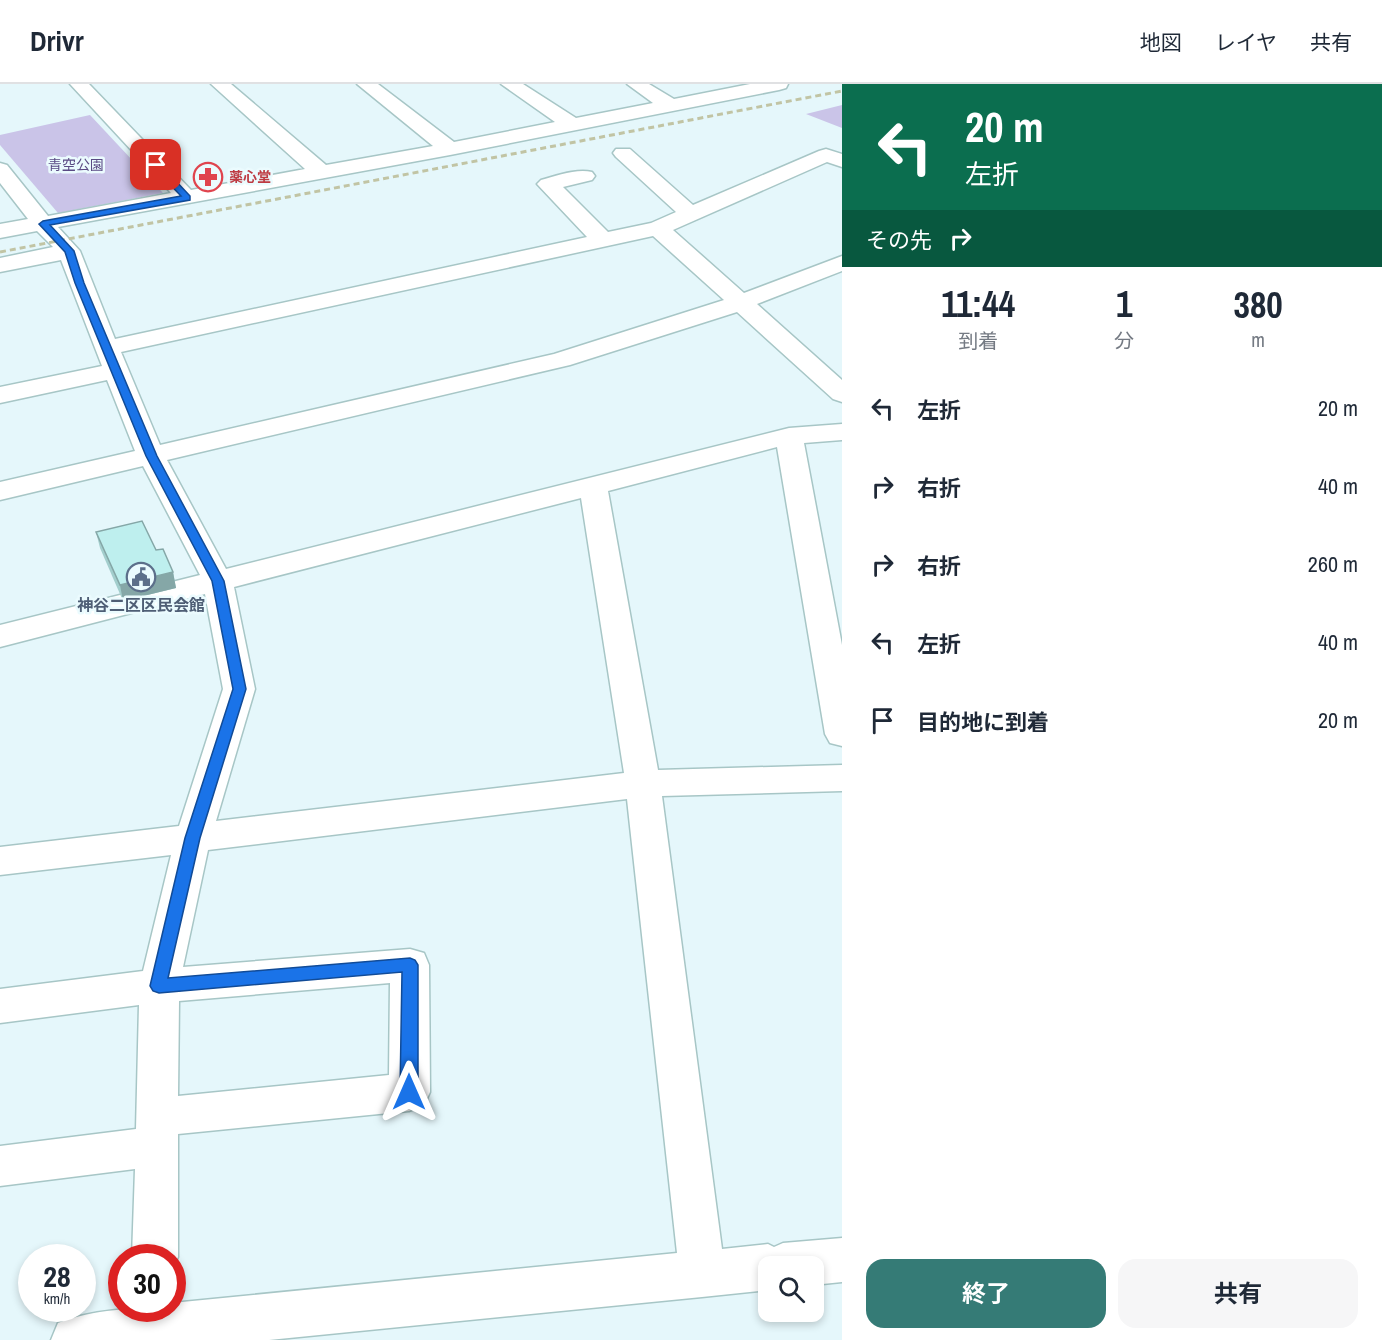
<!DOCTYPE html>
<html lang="ja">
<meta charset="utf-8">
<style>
:root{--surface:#fff;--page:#f6f6f7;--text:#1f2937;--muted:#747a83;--line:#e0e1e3;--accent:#357b76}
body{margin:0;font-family:"Archivo Narrow","Noto Sans JP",sans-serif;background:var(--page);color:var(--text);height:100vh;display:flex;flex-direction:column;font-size:22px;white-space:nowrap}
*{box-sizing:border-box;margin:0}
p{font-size:20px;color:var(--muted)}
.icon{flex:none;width:33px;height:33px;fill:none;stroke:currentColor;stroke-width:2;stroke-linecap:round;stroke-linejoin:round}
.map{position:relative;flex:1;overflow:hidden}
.details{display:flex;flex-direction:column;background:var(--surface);width:540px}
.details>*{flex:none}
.hud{background:#0b6e4f;color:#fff;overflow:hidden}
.controls{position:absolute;left:758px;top:1172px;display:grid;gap:12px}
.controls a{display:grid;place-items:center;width:66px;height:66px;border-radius:12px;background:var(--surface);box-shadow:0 3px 9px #0003;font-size:30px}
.speed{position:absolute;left:18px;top:1160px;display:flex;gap:12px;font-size:30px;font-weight:700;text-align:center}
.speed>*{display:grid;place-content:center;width:78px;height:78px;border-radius:50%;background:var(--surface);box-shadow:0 3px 9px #0003;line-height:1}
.speed small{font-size:15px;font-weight:400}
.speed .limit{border:9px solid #d22;background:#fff;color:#111}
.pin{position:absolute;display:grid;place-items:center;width:51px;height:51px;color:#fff;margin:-26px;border-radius:12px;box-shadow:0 3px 9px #0006}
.me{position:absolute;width:66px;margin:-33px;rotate:0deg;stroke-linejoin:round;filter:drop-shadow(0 0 4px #0008)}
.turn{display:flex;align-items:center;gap:21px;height:126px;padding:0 24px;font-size:27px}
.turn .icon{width:78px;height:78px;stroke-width:2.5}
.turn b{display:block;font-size:42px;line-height:51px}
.then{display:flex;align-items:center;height:57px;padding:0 24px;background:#0003;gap:12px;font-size:22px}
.eta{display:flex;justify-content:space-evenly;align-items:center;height:102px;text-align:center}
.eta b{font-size:36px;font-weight:700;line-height:42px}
.primary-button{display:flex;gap:12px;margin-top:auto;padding:12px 24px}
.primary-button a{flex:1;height:69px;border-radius:18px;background:var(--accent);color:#fff;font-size:24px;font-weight:700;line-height:69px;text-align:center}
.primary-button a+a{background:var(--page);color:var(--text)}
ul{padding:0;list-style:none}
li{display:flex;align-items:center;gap:18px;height:78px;padding:0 24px}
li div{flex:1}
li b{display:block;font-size:22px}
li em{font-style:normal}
header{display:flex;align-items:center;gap:36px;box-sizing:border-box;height:84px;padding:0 30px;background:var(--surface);border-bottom:2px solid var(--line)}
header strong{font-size:28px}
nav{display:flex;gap:33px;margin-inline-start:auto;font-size:21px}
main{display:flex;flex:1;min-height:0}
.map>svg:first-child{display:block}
</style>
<header>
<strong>Drivr</strong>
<nav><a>地図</a><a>レイヤ</a><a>共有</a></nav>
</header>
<main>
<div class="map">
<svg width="842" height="1256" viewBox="0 0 842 1256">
<rect width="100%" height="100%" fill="#e5f7fb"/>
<g fill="#cac4e8">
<polygon points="842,21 842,44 806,30"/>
<polygon points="90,31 163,109 58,129 0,61 0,51"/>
</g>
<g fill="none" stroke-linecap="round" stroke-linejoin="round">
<g stroke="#a7c6c6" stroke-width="3">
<path id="minor" d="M 70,0 L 89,0 L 191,106 L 305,85 L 211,0 L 231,0 L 326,81 L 433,62 L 357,0 L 378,0 L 454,58 L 555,38 L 501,0 L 523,0 L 576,34 L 653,19 L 627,0 L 649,0 L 674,15 L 750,0 L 788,0 L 786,4 L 779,6 L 450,71 L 58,143 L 80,167 L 115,255 L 587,153 L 537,100 L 541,96 C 556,92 577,84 592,88 L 595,92 L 592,96 L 563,103 L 608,148 L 651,139 L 676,128 L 616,73 L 613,69 L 616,65 L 630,65 L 693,121 L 819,67 L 826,65 L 842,70 L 842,83 L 827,78 L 673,146 L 744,209 L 842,172 L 842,187 L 757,220 L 842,296 L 842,318 L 833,315 L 737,228 L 570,281 L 167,376 L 226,485 L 789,344 L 842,340 L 842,356 L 804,359 L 842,561 L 842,662 L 830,659 L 825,650 L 777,363 L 608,407 L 658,686 L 842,681 L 842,707 L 662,712 L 722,1165 L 768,1160 L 774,1163 L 783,1159 L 842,1154 L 842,1198 L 813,1201 L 813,1182 L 768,1182 L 768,1206 L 702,1213 L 269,1256 L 51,1256 L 58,1239 C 94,1225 134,1224 172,1224 L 172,1219 L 677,1169 L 627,715 L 208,766 L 183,883 L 410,865 L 424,869 L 429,881 L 430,1008 L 424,1021 L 409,1027 L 178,1050 L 178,1173 L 172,1185 L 172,1173 L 132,1173 L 135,1085 L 0,1102 L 0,1062 L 136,1045 L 139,921 L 0,939 L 0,905 L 143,887 L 171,771 L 0,791 L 0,763 L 179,742 L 223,605 L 205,510 L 0,563 L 0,541 L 200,491 L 143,382 L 0,416 L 0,398 L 135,367 L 107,296 L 0,319 L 0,303 L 102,282 L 61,176 L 0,188 L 0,174 L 53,163 L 37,147 L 0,154 L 0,140 L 28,135 L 0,99 L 0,79 L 7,81 L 48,132 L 171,109 ZM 653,152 L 724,216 L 554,270 L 160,361 L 121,268 ZM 581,414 L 624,689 L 216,737 L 255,605 L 234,503 ZM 390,899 L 389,991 L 178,1012 L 179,917 Z"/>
</g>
<use href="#minor" fill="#fff" fill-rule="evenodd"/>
<polyline stroke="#c1c4a4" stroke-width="3" stroke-dasharray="6 4" stroke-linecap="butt" points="0,168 842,7"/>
</g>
<polygon fill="#a3cecd" points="96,448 156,466 173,488 176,504 123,517 100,464"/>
<polygon fill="#85a7a7" points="173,488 176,504 123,517 120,501"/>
<polygon fill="#beefee" stroke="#85a7a7" stroke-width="1.5" points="142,437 156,466 163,465 173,488 120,501 96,448"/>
<polygon fill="#1a73e8" stroke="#114b97" stroke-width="1.5" points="153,79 159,79 190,112 190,116 50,141 74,167 84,199 157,372 224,497 246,605 200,754 168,894 410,874 415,876 418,881 418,1008 415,1014 409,1016 403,1014 400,1008 402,888 159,909 153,907 150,902 185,754 233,605 212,497 146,372 75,199 65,168 39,140 43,137 181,112 153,83"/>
<defs>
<g id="pharmacy-ring" transform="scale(1.5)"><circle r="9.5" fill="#ebfbfe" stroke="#e0444e" stroke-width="1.5"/><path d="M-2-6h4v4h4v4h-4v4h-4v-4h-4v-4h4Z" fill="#e0444e"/></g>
<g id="civic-ring" transform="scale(1.5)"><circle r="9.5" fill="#ebfbfe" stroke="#5c6f8a" stroke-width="1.5"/><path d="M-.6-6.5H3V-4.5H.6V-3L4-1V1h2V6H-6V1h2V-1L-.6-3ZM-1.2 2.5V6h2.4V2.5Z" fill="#5c6f8a"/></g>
</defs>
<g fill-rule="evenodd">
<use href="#pharmacy-ring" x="208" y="93"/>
<use href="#civic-ring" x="141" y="493"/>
</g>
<g text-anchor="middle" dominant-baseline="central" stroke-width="5" stroke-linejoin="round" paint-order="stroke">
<g font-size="14" fill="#5a4a84" stroke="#ebfbfe">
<text x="76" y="81">青空公園</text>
</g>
<g font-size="14" font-weight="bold" fill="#be3a42" stroke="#ebfbfe" text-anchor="start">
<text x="229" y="93">薬心堂</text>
</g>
<g font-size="16" font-weight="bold" fill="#4e5e75" stroke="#ebfbfe">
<text x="141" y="521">神谷二区区民会館</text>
</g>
</g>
</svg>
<div class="controls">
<a><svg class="icon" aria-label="search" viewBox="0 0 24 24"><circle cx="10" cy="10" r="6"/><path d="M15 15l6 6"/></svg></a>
</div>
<div class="speed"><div>28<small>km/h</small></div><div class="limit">30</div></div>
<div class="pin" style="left:156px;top:81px;background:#d93025"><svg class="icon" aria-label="arrive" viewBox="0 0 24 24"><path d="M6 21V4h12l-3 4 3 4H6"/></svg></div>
<svg class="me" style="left:409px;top:1008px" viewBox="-20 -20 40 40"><path d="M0-17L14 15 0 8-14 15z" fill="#1a73e8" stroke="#fff" stroke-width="4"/></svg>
</div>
<section class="details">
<div class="hud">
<div class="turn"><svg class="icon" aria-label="left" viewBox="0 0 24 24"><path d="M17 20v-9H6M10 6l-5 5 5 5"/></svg><div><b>20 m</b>左折</div></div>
<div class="then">その先<svg class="icon" aria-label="right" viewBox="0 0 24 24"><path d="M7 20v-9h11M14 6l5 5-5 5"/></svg></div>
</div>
<div class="eta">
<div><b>11:44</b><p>到着</p></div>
<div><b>1</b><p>分</p></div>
<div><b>380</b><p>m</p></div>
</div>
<ul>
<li><svg class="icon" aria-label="left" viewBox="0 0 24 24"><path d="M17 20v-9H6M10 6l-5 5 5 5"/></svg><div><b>左折</b></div><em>20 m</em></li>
<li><svg class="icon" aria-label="right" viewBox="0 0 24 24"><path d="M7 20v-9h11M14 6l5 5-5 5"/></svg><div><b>右折</b></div><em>40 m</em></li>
<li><svg class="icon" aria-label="right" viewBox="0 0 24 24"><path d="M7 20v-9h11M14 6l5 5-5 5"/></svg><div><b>右折</b></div><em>260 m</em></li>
<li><svg class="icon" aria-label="left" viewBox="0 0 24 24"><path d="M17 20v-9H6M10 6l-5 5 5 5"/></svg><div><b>左折</b></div><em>40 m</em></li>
<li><svg class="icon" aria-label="arrive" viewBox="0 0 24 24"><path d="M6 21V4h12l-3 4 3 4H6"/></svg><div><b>目的地に到着</b></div><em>20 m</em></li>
</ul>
<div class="primary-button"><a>終了</a><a>共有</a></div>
</section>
</main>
